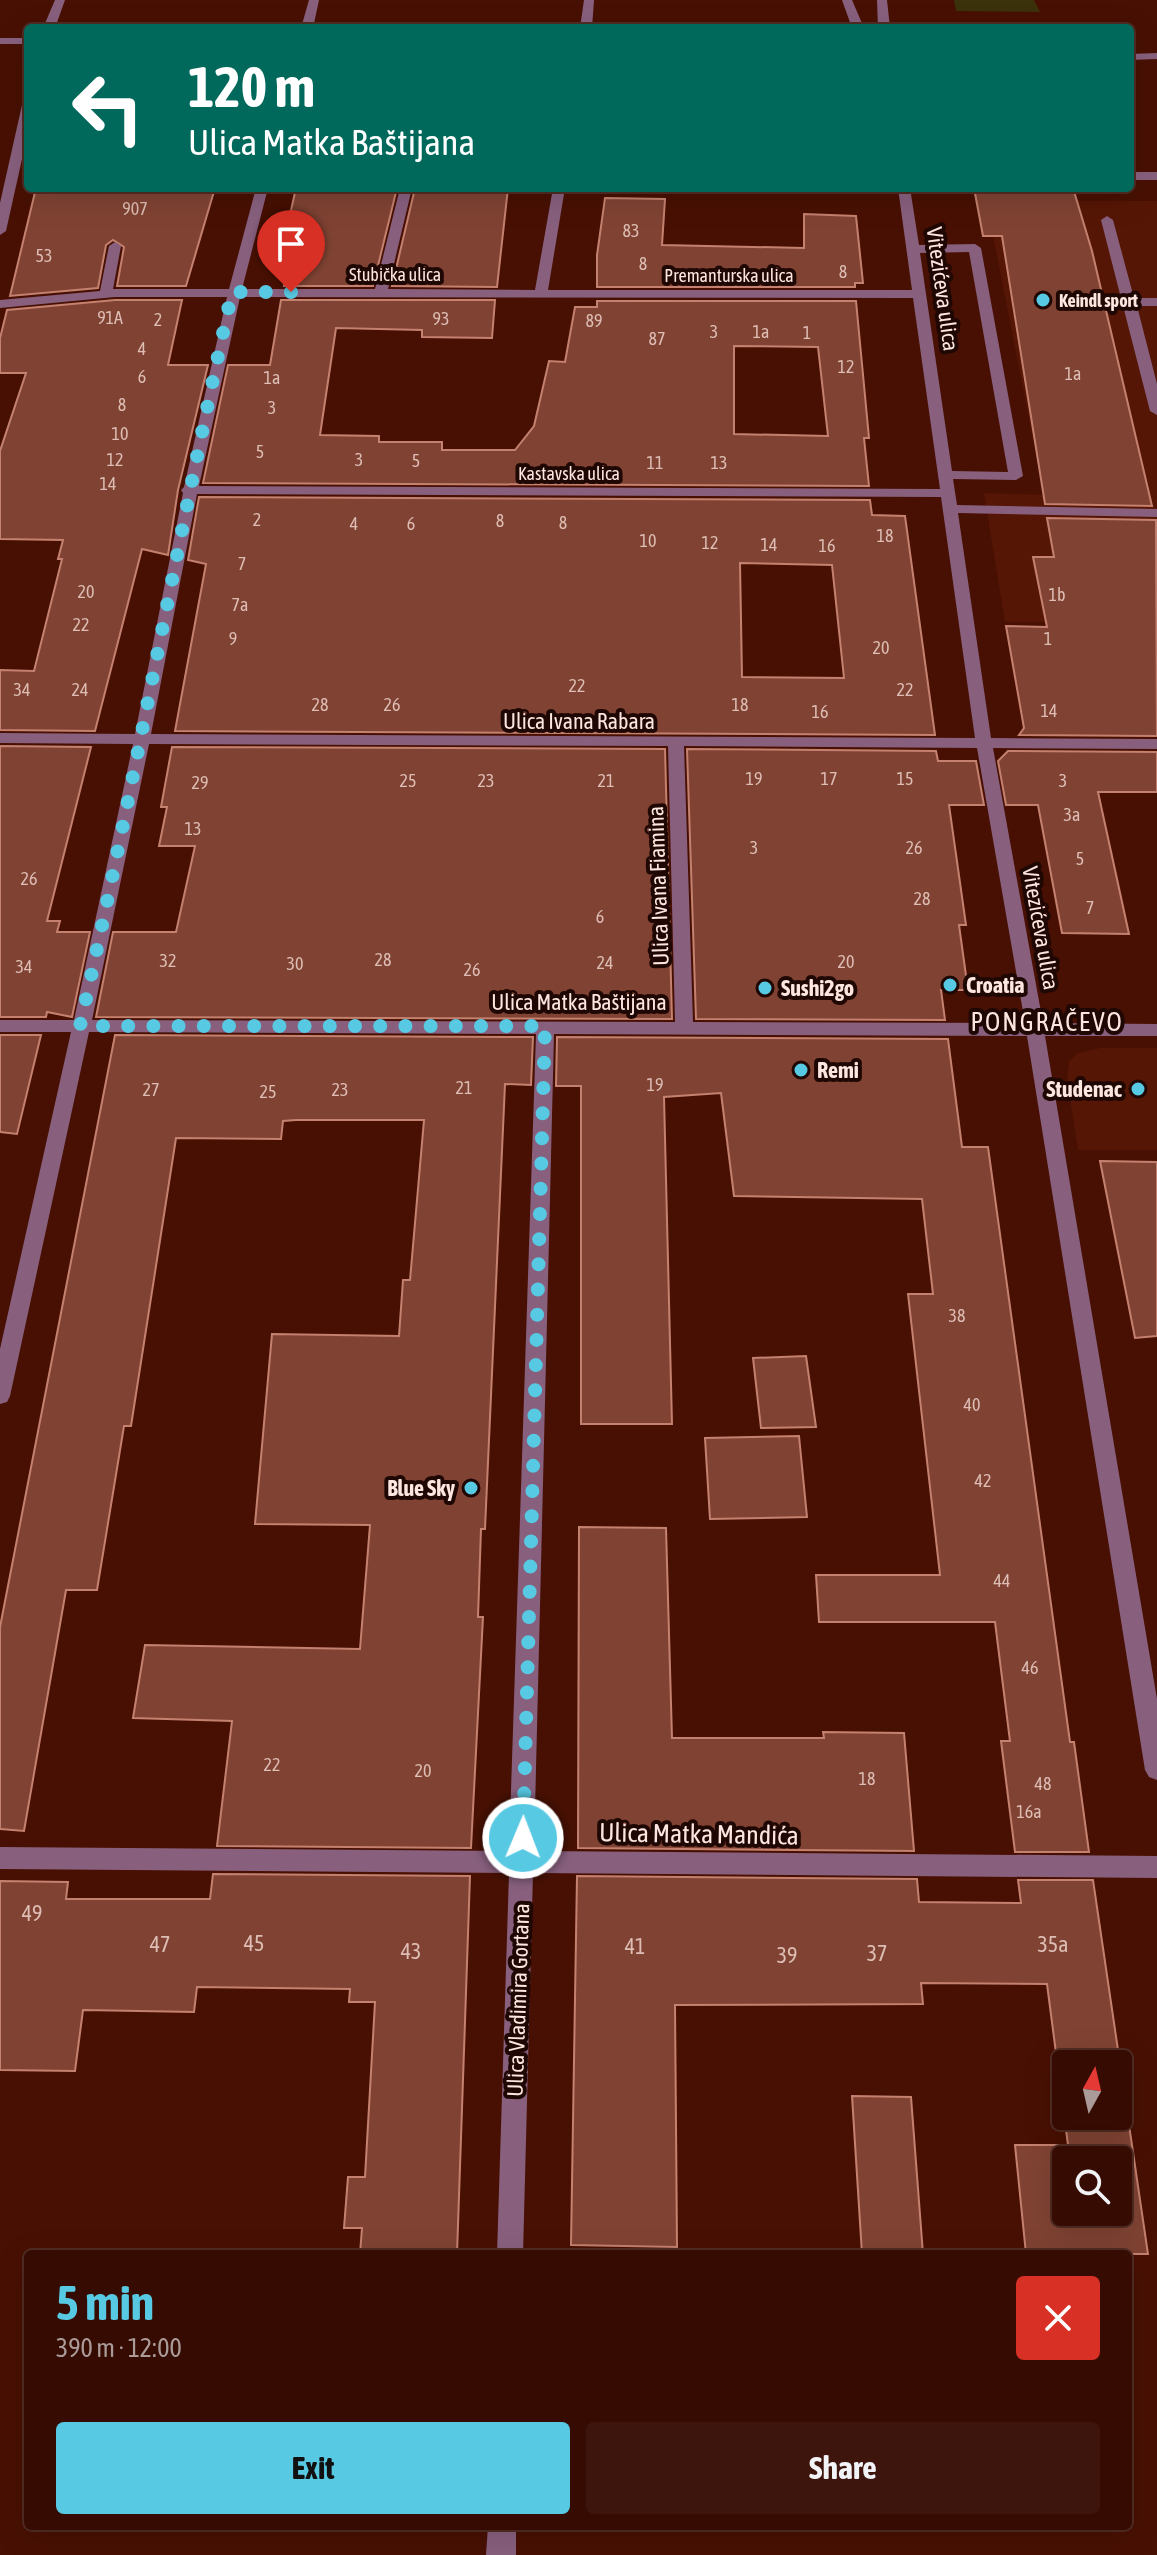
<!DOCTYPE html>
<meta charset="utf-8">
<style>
:root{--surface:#360c02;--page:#3d150c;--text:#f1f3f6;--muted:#aa9b99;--line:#502c24;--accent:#58c9e3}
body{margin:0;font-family:"Asap Condensed",sans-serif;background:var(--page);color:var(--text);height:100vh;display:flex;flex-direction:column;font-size:30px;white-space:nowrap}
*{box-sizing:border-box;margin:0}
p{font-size:26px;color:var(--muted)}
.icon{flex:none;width:44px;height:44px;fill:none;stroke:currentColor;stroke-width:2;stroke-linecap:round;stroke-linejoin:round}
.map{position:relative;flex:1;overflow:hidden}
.panel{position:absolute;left:24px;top:2250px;width:1108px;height:280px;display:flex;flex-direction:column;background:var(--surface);border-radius:8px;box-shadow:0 8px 32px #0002,0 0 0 2px var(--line)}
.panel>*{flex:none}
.guide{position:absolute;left:24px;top:24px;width:1110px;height:168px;border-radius:8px;box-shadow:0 8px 32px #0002,0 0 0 2px var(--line);background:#00695c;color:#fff;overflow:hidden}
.needle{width:52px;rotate:8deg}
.tools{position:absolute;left:1052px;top:2050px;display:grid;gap:16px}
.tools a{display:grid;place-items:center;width:80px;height:80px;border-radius:8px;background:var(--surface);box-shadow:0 8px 32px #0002,0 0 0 2px var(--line);font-size:40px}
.pin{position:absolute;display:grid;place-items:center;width:68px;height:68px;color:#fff;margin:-82px -34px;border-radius:50% 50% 50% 0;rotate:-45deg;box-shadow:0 0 8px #0007}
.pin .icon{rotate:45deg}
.me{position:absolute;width:88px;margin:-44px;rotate:1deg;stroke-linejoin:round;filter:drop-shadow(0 0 6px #0008)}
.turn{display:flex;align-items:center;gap:28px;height:168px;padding:0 32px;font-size:36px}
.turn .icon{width:104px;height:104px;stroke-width:2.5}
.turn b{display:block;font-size:56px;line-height:68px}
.round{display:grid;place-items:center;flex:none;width:84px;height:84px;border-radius:8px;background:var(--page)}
.summary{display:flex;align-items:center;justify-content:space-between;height:136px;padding:0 32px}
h1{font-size:48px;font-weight:700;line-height:60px;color:var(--accent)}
.primary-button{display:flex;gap:16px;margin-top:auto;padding:16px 32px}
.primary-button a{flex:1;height:92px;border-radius:8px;background:var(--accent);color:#111;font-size:32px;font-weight:700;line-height:92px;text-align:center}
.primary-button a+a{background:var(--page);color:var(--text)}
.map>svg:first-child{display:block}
</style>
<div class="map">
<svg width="1157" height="2555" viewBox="0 0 1157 2555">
<rect width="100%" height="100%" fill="#481002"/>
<g fill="#561605">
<polygon points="986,200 1157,201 1157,623 1005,622 984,493 1044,495"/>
<polygon points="1100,1048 1157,1048 1157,1150 1078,1150 1067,1078 1069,1062 1076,1054"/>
</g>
<polygon fill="#3b310a" points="954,0 1034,0 1040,12 956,11"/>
<g fill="#804333" stroke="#c5816f" stroke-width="2" fill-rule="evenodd">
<polygon points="36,188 215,188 186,286 117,286 124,247 113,240 106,245 98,288 10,296"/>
<polygon points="296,188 397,188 373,286 284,286 287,268 278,268"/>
<polygon points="415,188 508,188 497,287 392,286"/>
<polygon points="974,188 1073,188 1092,251 1152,506 1045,504 1002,236 983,236"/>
<polygon points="605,198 665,199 662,245 804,248 804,214 856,216 863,283 855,283 855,287 597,287 597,255"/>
<polygon points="115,300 182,300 168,365 208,365 178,490 168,555 142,549 95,731 0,730 0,670 34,671 62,559 58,559 63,540 0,539 0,451 26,373 0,373 0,338 7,310"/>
<path d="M 281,300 L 495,300 L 492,338 L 422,337 L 422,330 L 336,328 L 320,435 L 379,436 L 379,442 L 442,442 L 442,450 L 515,450 L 534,426 L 549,361 L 565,362 L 575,307 L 597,307 L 597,301 L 856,301 L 869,438 L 864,438 L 869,486 L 203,483 L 228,365 L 270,365 ZM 734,346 L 818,347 L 828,436 L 734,434 Z"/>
<path d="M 199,497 L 870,500 L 872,515 L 905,516 L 935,735 L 175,731 L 206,564 L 188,560 ZM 740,563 L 832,565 L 844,678 L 742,677 Z"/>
<polygon points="1047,518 1156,520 1157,736 1019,735 1024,728 1006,626 1047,627 1033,557 1054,557"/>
<polygon points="0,746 91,747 47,921 60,921 57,932 90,932 72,1017 47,1012 46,1017 0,1017"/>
<polygon points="172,747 665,749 672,1019 96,1017 113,932 176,932 195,846 159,846 167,807 161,807"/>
<polygon points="687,749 936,751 938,761 976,761 984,805 949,805 966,925 959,925 968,990 941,990 945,1020 696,1019"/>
<polygon points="1008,751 1157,752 1157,792 1098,792 1129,934 1062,933 1038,805 1006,805 998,761"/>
<polygon points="0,1035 41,1035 17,1134 0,1132"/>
<polygon points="115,1035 533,1037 531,1085 505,1084 485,1529 481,1529 478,1617 483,1617 471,1848 217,1846 232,1721 133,1718 145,1645 360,1649 370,1525 255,1524 272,1334 399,1336 403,1280 410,1280 424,1120 296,1120 283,1121 281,1139 176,1138 131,1426 124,1426 97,1590 66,1590 24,1831 0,1829 0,1627"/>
<polygon points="557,1037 948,1039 962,1147 988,1147 1070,1742 1074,1742 1089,1852 1015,1852 1001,1741 1010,1741 995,1622 819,1622 816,1575 940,1575 908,1294 933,1294 922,1199 734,1196 721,1093 664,1097 672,1424 581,1424 581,1086 556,1086"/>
<polygon points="1100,1161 1157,1162 1157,1336 1135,1338"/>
<polygon points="806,1356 816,1427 761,1428 753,1358"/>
<polygon points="799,1436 807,1517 710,1519 705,1438"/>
<polygon points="579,1527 666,1528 672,1738 824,1738 823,1732 904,1733 914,1851 578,1848"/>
<polygon points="213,1874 470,1876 457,2254 360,2254 362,2228 344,2228 348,2177 365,2177 375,2002 349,2002 350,1989 197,1987 194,2012 83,2010 75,2071 0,2070 0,1881 68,1882 66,1899 210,1899"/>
<path d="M 577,1876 L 917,1879 L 919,1902 L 1021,1903 L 1018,1880 L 1093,1880 L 1148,2254 L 1026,2254 L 1015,2145 L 1068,2145 L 1047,1984 L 921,1983 L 923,2004 L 675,2005 L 677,2247 L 571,2245 ZM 1066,2064 L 1118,2064 L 1118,2116 L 1066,2116 ZM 1066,2160 L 1118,2160 L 1118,2212 L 1066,2212 Z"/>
<polygon points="852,2096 911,2097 923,2254 862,2254"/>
</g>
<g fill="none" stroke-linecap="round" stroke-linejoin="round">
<g fill="#88607e" fill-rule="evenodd">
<polygon points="55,0 65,0 55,28 43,28"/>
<polygon points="309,0 319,0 313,28 301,28"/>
<polygon points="584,0 594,0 592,28 580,28"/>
<polygon points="842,0 852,0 864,28 852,28"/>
<polygon points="877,0 887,0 890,28 878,28"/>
<rect x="0" y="38" width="28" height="6"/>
<polygon points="1157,53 1157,59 1130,60 1130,54"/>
<polygon points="28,102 28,132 6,231 0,235 0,203 22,105"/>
<rect x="1130" y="172" width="27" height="8"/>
<path d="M 256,188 L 268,188 L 242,289 L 375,289 L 400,188 L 412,188 L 388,289 L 535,290 L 553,188 L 565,188 L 548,290 L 912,290 L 898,188 L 910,188 L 919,245 L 975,244 L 981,248 L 1023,476 L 1016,480 L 953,479 L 957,505 L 1157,509 L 1157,517 L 958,513 L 991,738 L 1157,739 L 1157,749 L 993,748 L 1043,1023 L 1157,1024 L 1157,1036 L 1045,1036 L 1157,1699 L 1157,1780 L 1149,1777 L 1145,1770 L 1027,1036 L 554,1034 L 534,1851 L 1157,1856 L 1157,1878 L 533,1873 L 523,2254 L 497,2254 L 509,1873 L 0,1869 L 0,1847 L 509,1851 L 536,1034 L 89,1032 L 10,1396 L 7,1402 L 0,1404 L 0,1349 L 71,1032 L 0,1032 L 0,1020 L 74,1020 L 133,744 L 0,743 L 0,733 L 135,734 L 183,493 L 181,490 L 184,487 L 227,297 L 115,297 L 0,308 L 0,300 L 100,291 L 109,246 L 115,242 L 121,246 L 113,289 L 229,289 ZM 969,252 L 1008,472 L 952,471 L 920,253 ZM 240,297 L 913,298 L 940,489 L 199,486 ZM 197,494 L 941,497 L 975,738 L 151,734 ZM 149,744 L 668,746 L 675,1022 L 92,1020 ZM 684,746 L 977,748 L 1025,1023 L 693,1022 Z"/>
<polygon points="1107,216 1113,220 1134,298 1157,298 1157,306 1137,306 1157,384 1157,415 1150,411 1101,220"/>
<polygon points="488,2526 516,2526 516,2555 486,2555"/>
</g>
</g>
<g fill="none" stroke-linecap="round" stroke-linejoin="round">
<path stroke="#58c9e3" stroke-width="14" stroke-dasharray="0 25.2" d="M 291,292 L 232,292 C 178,536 135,782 80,1026 L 545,1026 L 523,1838"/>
</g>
<g fill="#58c9e3" stroke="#1f0703" stroke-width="3">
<circle cx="1043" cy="300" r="8"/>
<circle cx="950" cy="985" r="8"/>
<circle cx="765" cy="988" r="8"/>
<circle cx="801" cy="1070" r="8"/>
<circle cx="1138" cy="1089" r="8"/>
<circle cx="471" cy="1488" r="8"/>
</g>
<g text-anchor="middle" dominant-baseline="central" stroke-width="8" stroke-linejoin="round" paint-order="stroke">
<g font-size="18" fill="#ddbdb4">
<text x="135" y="208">907</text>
<text x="631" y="230">83</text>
<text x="44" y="255">53</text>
<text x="643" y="263">8</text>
<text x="843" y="271">8</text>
<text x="110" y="317">91A</text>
<text x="441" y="318">93</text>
<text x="158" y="319">2</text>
<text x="594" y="320">89</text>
<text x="714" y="331">3</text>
<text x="761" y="331">1a</text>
<text x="807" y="332">1</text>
<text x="657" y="338">87</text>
<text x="142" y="348">4</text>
<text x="846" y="366">12</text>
<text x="1073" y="373">1a</text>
<text x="142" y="376">6</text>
<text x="272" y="377">1a</text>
<text x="122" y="404">8</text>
<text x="272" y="407">3</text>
<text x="120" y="433">10</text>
<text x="260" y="451">5</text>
<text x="115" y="459">12</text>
<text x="359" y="459">3</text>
<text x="416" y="460">5</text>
<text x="655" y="462">11</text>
<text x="719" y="462">13</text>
<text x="108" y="483">14</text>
<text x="257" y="519">2</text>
<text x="500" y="520">8</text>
<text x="563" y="522">8</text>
<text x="354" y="523">4</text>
<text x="411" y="523">6</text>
<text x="885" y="535">18</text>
<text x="648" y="540">10</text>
<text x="710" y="542">12</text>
<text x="769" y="544">14</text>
<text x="827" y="545">16</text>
<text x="242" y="563">7</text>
<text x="86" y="591">20</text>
<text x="1057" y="594">1b</text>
<text x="240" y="604">7a</text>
<text x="81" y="624">22</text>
<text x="233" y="638">9</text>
<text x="1048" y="638">1</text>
<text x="881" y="647">20</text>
<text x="577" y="685">22</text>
<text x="22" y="689">34</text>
<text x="80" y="689">24</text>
<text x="905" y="689">22</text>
<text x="320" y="704">28</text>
<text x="392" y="704">26</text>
<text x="740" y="704">18</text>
<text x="1049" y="710">14</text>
<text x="820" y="711">16</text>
<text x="754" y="778">19</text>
<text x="829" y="778">17</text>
<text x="905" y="778">15</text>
<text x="408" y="780">25</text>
<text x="486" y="780">23</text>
<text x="606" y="780">21</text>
<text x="1063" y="780">3</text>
<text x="200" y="782">29</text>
<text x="1072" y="814">3a</text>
<text x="193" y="828">13</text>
<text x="754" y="847">3</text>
<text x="914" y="847">26</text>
<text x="1080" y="858">5</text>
<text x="29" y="878">26</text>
<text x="922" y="898">28</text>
<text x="1090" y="907">7</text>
<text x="600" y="916">6</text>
<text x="383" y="959">28</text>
<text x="168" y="960">32</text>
<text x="846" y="961">20</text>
<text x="605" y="962">24</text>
<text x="295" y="963">30</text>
<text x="24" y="966">34</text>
<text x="472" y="969">26</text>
<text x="655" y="1084">19</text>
<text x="464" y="1087">21</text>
<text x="151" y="1089">27</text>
<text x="340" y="1089">23</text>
<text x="268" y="1091">25</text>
<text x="957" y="1315">38</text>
<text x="972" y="1404">40</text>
<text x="983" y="1480">42</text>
<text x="1002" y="1580">44</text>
<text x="1030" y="1667">46</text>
<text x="272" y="1764">22</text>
<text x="423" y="1770">20</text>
<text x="867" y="1778">18</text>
<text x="1043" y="1783">48</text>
<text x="1029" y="1811">16a</text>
</g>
<g font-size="18" fill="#fce6df" stroke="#1f0703">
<text x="395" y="274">Stubička ulica</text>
<text x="729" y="275">Premanturska ulica</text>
<text x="569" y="473">Kastavska ulica</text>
</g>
<g font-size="18" font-weight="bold" fill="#fce6df" stroke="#1f0703" text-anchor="start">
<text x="1059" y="300">Keindl sport</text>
</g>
<g font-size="22" fill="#fce6df" stroke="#1f0703">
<text transform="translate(943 289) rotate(82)">Vitezićeva ulica</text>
<text x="579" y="721">Ulica Ivana Rabara</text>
<text transform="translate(658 886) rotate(-92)">Ulica Ivana Fiamina</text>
<text transform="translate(1041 928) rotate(80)">Vitezićeva ulica</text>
<text x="579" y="1002">Ulica Matka Baštijana</text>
<text transform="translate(518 2000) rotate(-88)">Ulica Vladimira Gortana</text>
</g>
<g font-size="22" font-weight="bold" fill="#fce6df" stroke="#1f0703" text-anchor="start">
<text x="966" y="985">Croatia</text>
<text x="781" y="988">Sushi2go</text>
<text x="817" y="1070">Remi</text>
<text x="1122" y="1089" text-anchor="end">Studenac</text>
<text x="455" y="1488" text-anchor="end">Blue Sky</text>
</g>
<g font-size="22" fill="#ddbdb4">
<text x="32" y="1913">49</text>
<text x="254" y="1943">45</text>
<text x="160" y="1944">47</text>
<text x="1053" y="1944">35a</text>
<text x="635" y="1946">41</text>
<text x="411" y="1951">43</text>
<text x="877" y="1953">37</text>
<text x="787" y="1955">39</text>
</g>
<g font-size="26" letter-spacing="2" fill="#fce6df" stroke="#1f0703">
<text x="1047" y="1022">PONGRAČEVO</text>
</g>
<g font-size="26" fill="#fce6df" stroke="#1f0703">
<text transform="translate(699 1834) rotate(1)">Ulica Matka Mandića</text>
</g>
</g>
</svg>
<div class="tools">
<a><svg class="needle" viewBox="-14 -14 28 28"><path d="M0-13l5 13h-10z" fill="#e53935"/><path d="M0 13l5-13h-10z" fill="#aa9b99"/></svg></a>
<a><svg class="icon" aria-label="search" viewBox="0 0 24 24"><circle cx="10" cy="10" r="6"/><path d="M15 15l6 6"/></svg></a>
</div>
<div class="pin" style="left:291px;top:292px;background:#d93025"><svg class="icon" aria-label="arrive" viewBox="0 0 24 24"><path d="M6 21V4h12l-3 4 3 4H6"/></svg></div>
<svg class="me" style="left:523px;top:1838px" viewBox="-20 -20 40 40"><circle r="17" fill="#58c9e3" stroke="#fff" stroke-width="3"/><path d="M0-11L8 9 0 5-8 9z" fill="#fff"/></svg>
<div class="guide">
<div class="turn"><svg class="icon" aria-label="left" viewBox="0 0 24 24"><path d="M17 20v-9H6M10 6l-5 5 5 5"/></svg><div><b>120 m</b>Ulica Matka Baštijana</div></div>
</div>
<section class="panel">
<div class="summary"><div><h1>5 min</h1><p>390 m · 12:00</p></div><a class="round" style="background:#d93025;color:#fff"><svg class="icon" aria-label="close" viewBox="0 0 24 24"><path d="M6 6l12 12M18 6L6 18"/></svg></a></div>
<div class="primary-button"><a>Exit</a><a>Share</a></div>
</section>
</div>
